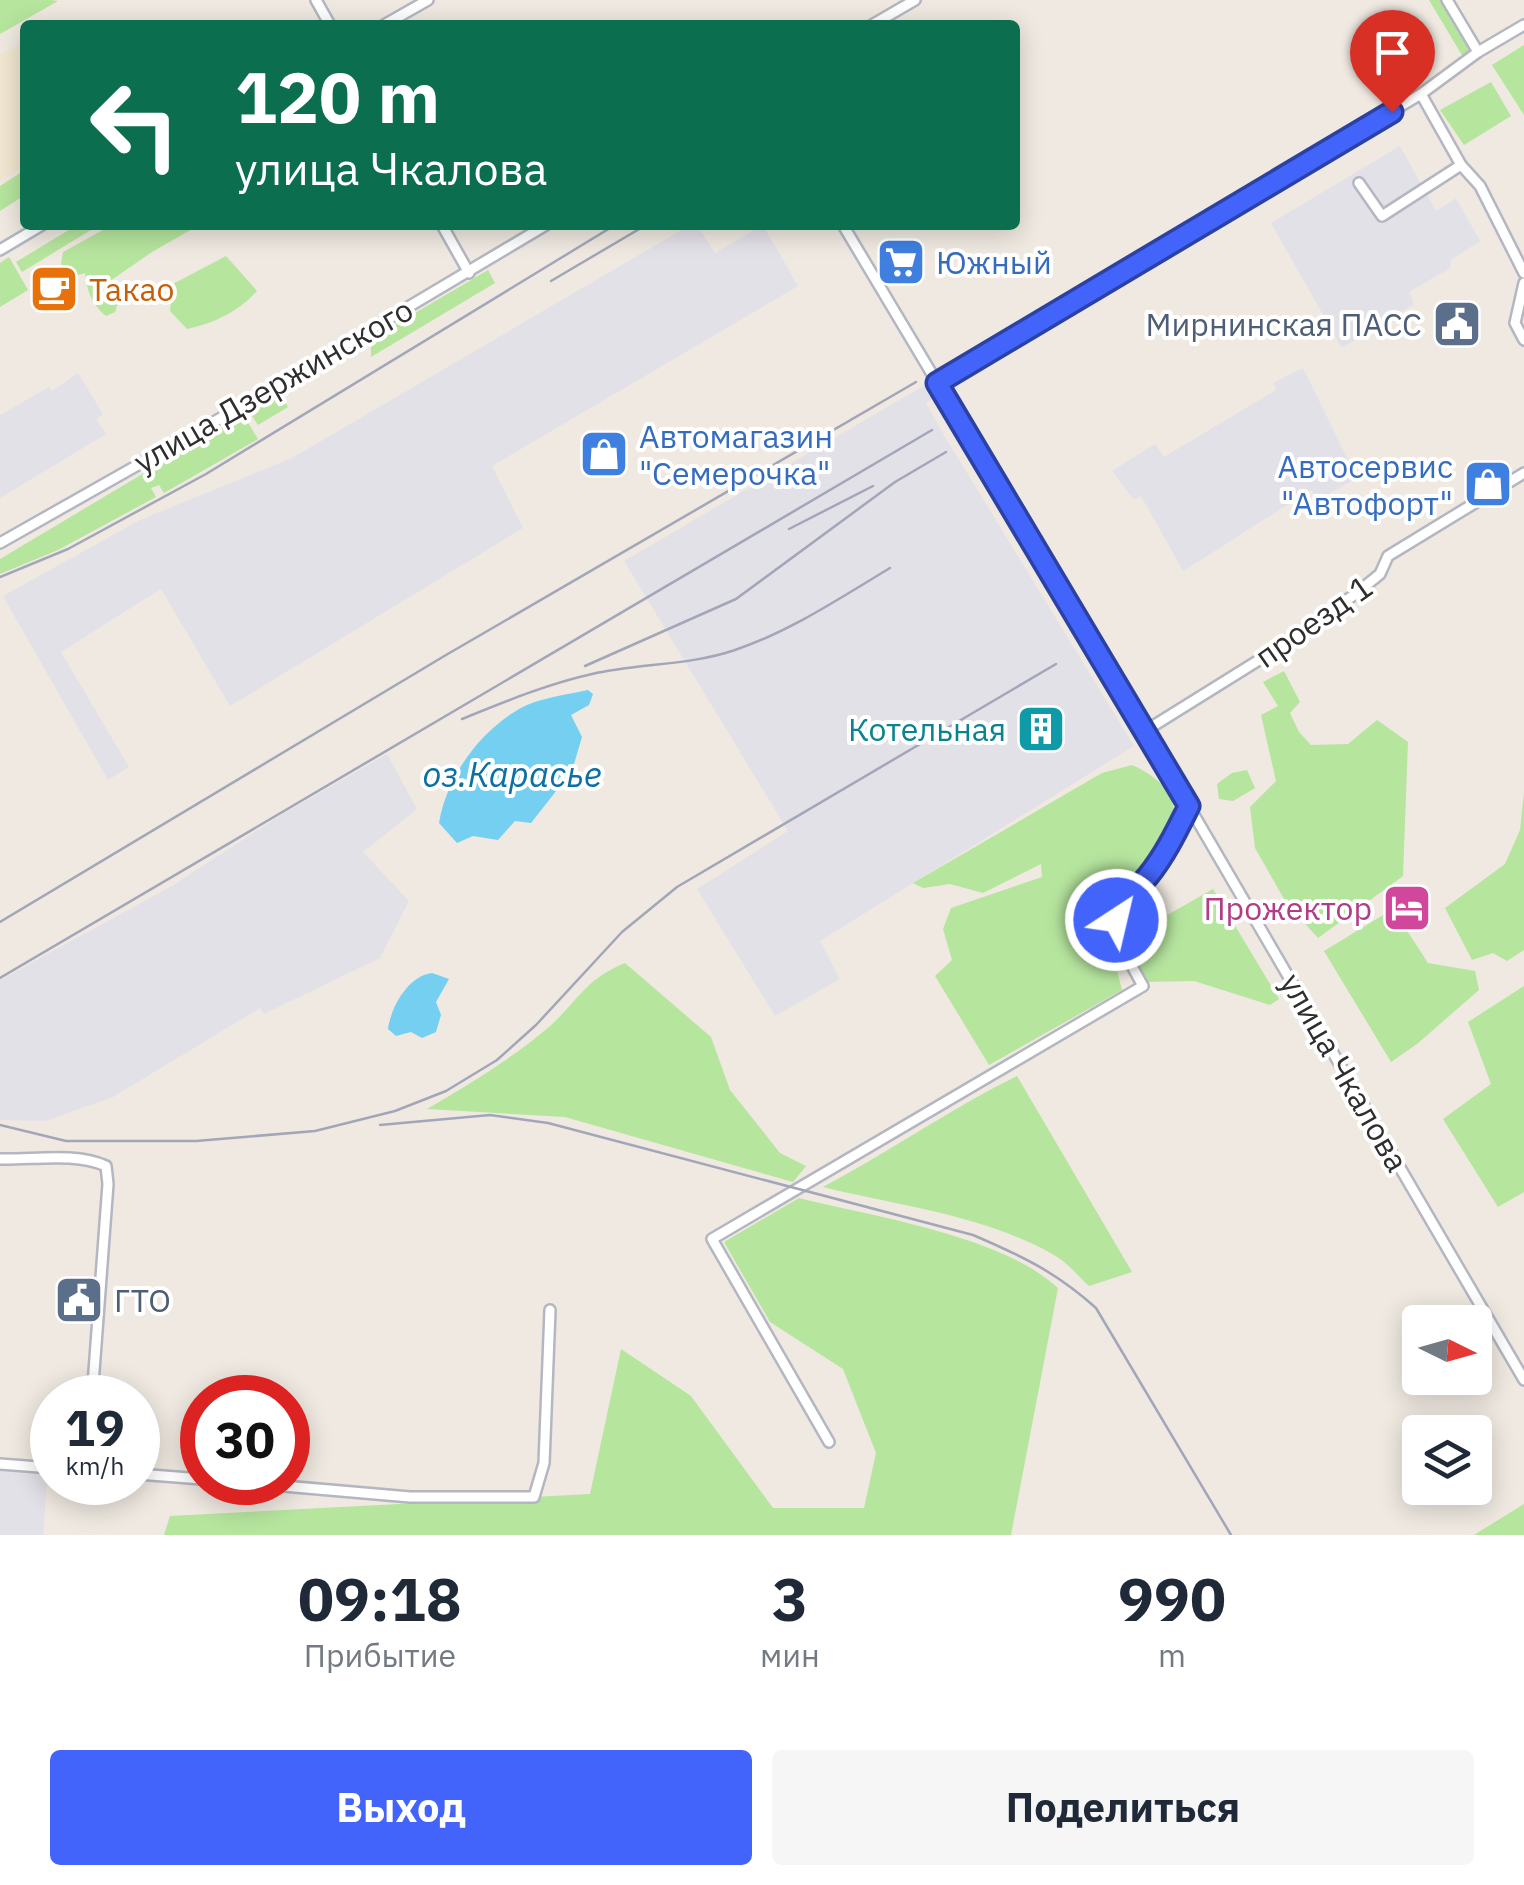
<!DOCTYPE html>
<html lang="ru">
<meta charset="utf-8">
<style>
:root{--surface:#fff;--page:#f6f6f7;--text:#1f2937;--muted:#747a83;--accent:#4264fb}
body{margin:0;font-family:"IBM Plex Sans",sans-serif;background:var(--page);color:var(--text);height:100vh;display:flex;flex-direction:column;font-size:38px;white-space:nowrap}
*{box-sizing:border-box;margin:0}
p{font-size:32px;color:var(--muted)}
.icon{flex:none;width:55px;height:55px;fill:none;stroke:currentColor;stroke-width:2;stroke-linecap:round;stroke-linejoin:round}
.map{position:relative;height:1535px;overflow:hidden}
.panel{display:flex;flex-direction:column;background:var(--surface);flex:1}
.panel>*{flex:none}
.banner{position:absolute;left:20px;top:20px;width:1000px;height:210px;border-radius:10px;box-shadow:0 5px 25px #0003;background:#0b6e4f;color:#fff;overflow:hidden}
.needle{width:65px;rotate:95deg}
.fabs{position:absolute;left:1402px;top:1305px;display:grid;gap:20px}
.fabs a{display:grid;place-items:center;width:90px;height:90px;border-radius:10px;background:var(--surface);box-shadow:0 5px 25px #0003;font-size:50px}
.speed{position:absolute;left:30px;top:1375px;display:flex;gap:20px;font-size:50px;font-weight:700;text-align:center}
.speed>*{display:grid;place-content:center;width:130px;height:130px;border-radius:50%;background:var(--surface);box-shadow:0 5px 25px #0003;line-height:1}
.speed small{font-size:25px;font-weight:400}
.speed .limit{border:15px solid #d22;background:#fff;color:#111}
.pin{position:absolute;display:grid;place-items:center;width:85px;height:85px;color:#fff;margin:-102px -42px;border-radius:50% 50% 50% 0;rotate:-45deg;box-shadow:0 0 10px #0007}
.pin .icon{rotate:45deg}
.me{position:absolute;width:110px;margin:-55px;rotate:35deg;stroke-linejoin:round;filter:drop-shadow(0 0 8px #0008)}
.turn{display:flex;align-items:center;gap:35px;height:210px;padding:0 50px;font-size:45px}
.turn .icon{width:130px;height:130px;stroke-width:2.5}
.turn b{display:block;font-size:70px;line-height:85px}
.eta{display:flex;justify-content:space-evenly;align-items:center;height:170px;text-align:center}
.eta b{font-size:60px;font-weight:700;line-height:70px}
.cta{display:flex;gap:20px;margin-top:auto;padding:20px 50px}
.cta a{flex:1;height:115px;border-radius:10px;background:var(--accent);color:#fff;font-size:40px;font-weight:700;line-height:115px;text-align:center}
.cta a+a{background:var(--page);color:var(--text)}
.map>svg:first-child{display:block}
</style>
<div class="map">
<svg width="1524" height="1535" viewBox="0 0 1524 1535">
<rect width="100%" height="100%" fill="#efe9e1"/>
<g fill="#e3e1e8">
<polygon points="1400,146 1436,211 1456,198 1480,241 1451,260 1450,268 1409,292 1414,304 1342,348 1271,223"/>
<polygon points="690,225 697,225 715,253 763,225 798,286 492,466 523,528 230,706 161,589 61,652 129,767 108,780 3,596 140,520 292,458"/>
<polygon points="1303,368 1357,478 1318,500 1311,490 1183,571 1141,496 1134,500 1112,471 1155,444 1164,457 1276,390 1273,383"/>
<polygon points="78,373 103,414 96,419 106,434 0,498 0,415 49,387 52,391"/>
<polygon points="925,385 932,399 926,403 947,440 1134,746 820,941 840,979 775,1016 697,889 788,831 624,561"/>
<polygon points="387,754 417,809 363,852 409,901 380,958 264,1014 260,1008 113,1097 45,1121 0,1120 0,980 170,887 281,815"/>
<polygon points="0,1466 48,1470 43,1535 0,1535"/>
</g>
<polygon fill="#f0e6d1" points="25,41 25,165 0,181 0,55"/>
<g fill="#b6e59e">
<polygon points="0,0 51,0 58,1 0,34"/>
<polygon points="1429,0 1441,0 1475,56 1466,62"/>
<polygon points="1524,45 1524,115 1492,65"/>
<polygon points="1491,82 1511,116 1464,145 1440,110"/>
<polygon points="25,170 25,195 0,211 0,186"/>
<polygon points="77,225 99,225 22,272 16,262"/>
<path d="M 112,225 L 199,225 L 152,252 L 110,281 L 118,303 L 115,312 L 106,316 C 91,304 87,290 85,273 L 75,276 L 61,264 L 63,252 Z"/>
<path d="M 226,256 L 257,291 C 238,312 215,323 187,329 L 170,311 L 173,284 Z"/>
<polygon points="9,257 28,290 0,307 0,263"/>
<polygon points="488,270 495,283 371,357 371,339"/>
<polygon points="280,392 288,407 258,425 249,411"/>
<polygon points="243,414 258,439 164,493 159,485 151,488 156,497 58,550 0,574 0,559"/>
<polygon points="1284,671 1300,702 1290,713 1299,732 1311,745 1348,744 1377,720 1408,742 1403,876 1318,938 1287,904 1255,848 1250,807 1276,781 1261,715 1278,706 1263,682"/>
<path d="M 1132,765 C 1212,801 1161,858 1114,897 L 1109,940 L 1122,990 L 989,1065 L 935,976 L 952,960 L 943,929 L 951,908 L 1042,877 L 1041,864 L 983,893 L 950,884 L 923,888 L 913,883 L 1102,773 Z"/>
<polygon points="1247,770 1255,788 1233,801 1219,799 1217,784 1232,773"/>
<polygon points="1524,792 1524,950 1507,961 1493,953 1472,960 1445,908 1505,864 1520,830"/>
<polygon points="1150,878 1147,889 1162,918 1213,889 1279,999 1270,1005 1194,981 1144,982 1119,921 1122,904"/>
<polygon points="1393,909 1428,963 1475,971 1479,990 1417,1044 1391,1062 1324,951"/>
<path d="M 625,963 L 711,1037 L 730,1090 L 780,1153 L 806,1166 L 793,1182 L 565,1117 L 427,1109 C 470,1084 511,1059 549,1027 C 579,1000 584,980 625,963 Z"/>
<polygon points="1524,986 1524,1192 1498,1207 1443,1119 1491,1084 1468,1022"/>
<path d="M 1017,1076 L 1132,1272 L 1089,1286 C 1078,1276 1067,1262 1054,1255 C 984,1215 900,1206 823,1187 C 889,1152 950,1109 1017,1076 Z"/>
<path d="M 799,1198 C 875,1217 1000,1235 1058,1288 L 1011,1535 L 164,1535 L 170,1516 L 590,1494 L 621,1349 L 691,1396 L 773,1508 L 864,1508 L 876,1453 L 843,1369 L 770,1322 L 724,1242 Z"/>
<polygon points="1524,1504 1524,1535 1474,1535"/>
</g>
<g fill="#75cff0">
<path d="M 588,690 L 593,694 L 589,705 L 571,715 L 582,737 L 574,764 L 564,781 L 531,823 L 515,821 L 498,840 L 473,836 L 457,843 L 439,823 C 447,777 478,733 519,709 C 538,698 566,695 588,690 Z"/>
<path d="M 432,973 L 449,979 L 436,1002 L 441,1015 L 436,1032 L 422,1038 L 411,1032 L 396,1036 L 388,1029 C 391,1007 408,976 432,973 Z"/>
</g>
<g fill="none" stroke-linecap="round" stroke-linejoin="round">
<g stroke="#b4b7c1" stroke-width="14">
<g id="minor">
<polyline points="316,0 330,25"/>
<polyline points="1447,0 1478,52"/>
<polyline points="384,25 428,0"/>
<polyline points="872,25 915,0"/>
<polyline points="1421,94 1461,165 1480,186 1524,273"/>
<polyline points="1359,183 1382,216 1461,165"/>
<polyline points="442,225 469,273"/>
<polyline points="843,225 1145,731 1524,1380"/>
<polyline points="0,250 42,225"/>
<polyline points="1524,283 1515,323 1524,340"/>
<polyline points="937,383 1421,94 1478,52 1524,25"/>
<polyline points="0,543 242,406 546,225"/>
<polyline points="1145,731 1259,660 1354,595 1380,574 1388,556 1524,473"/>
<path d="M 0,1159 C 33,1160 75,1152 106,1166 L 108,1184 L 92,1398"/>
<path d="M 829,1442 L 712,1239 L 1143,986 C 1134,971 1116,936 1116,919 C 1115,899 1137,889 1148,875 C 1165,855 1177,830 1189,806"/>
<polyline points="0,1464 52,1468"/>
<polyline points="138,1474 202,1479"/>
<polyline points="238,1482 410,1497 534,1497 544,1463 550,1310"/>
</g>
</g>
<use href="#minor" stroke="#fff" stroke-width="9"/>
<g stroke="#a3a6b8" stroke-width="2.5">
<polyline points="551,281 646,225"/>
<polyline points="789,529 873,486"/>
<polyline points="0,577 68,549 206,474 615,225"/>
<polyline points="585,666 736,599 895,482 946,452"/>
<path d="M 462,719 C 504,702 547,684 592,674 C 639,663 688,666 735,650 C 791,631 840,598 890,568"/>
<polyline points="0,922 446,655 916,382"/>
<polyline points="0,978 932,430"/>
<polyline points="0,1125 66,1141 196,1141 315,1131 395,1111 446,1091 497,1060 536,1025 622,932 677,887 1056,664"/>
<path d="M 380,1125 L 490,1115 L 548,1123 L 973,1235 C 1022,1256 1056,1272 1096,1308 L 1231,1535"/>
</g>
</g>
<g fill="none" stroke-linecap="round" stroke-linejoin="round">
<g stroke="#2b41a3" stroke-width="25">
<path id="route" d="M 1116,920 C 1122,896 1134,893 1148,876 C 1165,855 1177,830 1189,806 L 937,383 L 1392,112"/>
</g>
<use href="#route" stroke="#4264fb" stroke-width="18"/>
</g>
<defs>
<g id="supermarket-square" transform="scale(2.5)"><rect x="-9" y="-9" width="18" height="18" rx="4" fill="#3f7fe0" stroke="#fff"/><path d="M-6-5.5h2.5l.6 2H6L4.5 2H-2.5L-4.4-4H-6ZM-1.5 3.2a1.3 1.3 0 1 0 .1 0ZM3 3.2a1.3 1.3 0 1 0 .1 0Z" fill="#fff"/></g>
<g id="cafe-square" transform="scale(2.5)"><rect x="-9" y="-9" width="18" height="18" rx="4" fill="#e8710a" stroke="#fff"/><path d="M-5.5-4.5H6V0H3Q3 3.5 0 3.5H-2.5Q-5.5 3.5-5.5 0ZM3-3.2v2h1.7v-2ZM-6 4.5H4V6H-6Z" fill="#fff"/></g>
<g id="civic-square" transform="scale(2.5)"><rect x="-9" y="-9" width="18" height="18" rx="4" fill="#5c6f8a" stroke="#fff"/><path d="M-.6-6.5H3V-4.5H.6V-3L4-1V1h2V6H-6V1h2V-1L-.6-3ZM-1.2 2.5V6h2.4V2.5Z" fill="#fff"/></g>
<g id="shop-square" transform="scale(2.5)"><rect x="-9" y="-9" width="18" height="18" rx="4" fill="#3f7fe0" stroke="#fff"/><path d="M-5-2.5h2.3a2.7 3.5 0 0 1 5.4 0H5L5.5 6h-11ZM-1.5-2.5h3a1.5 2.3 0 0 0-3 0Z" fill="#fff"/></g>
<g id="building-square" transform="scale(2.5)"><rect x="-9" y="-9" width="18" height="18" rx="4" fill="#0f9aa8" stroke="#fff"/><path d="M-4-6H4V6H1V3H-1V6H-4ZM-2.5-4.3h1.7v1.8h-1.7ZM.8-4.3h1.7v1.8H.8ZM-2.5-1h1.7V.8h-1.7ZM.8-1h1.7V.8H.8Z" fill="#fff"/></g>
<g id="hotel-square" transform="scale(2.5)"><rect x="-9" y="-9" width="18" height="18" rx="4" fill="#d1479c" stroke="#fff"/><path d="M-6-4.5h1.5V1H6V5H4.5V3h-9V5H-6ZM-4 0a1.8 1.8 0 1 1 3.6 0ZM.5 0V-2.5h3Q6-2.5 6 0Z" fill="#fff"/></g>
</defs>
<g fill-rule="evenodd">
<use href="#supermarket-square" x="901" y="262"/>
<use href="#cafe-square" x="54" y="289"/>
<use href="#civic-square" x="1457" y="324"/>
<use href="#shop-square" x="604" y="454"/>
<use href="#shop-square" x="1488" y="484"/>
<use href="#building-square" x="1041" y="729"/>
<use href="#hotel-square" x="1407" y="908"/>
<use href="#civic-square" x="79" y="1300"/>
</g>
<g text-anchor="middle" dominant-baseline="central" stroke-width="8" stroke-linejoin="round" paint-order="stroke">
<g font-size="32" fill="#366cbe" stroke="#fff" text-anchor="start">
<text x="936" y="262">Южный</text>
<text x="639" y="436">Автомагазин<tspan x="639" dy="37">"Семерочка"</tspan></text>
<text x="1453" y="466" text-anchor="end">Автосервис<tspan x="1453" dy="37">"Автофорт"</tspan></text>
</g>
<g font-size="32" fill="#c56008" stroke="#fff" text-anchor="start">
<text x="89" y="289">Такао</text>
</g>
<g font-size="32" fill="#4e5e75" stroke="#fff" text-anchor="end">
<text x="1422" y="324">Мирнинская ПАСС</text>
<text x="114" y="1300" text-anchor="start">ГТО</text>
</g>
<g font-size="32" fill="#2e2e2e" stroke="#fff">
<text transform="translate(273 385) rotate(-30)">улица Дзержинского</text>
<text transform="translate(1313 621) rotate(-35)">проезд 1</text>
<text transform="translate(1345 1072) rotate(60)">улица Чкалова</text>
</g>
<g font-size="32" fill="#0d838f" stroke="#fff" text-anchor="end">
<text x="1006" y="729">Котельная</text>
</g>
<g font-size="32" fill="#b23c85" stroke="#fff" text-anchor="end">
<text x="1372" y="908">Прожектор</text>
</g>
<g font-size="35" font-style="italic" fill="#0d6fa3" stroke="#fff">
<text x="512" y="774">оз.Карасье</text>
</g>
</g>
</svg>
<div class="fabs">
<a><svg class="needle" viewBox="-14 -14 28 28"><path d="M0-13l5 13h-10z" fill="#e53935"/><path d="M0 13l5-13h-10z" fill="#747a83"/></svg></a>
<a><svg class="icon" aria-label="layers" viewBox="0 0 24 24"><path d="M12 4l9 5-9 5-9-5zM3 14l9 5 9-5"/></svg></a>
</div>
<div class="speed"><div>19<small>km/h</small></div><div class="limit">30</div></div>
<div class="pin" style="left:1392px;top:112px;background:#d93025"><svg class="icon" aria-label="arrive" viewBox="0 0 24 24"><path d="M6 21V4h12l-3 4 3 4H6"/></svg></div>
<svg class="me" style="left:1116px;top:920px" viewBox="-20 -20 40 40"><circle r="17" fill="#4264fb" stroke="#fff" stroke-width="3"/><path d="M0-11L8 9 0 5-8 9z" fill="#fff"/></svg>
<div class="banner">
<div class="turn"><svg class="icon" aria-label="left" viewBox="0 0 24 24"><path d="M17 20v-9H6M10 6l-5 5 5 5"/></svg><div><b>120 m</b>улица Чкалова</div></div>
</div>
</div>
<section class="panel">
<div class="eta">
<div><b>09:18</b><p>Прибытие</p></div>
<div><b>3</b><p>мин</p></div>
<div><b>990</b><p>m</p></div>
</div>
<div class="cta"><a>Выход</a><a>Поделиться</a></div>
</section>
